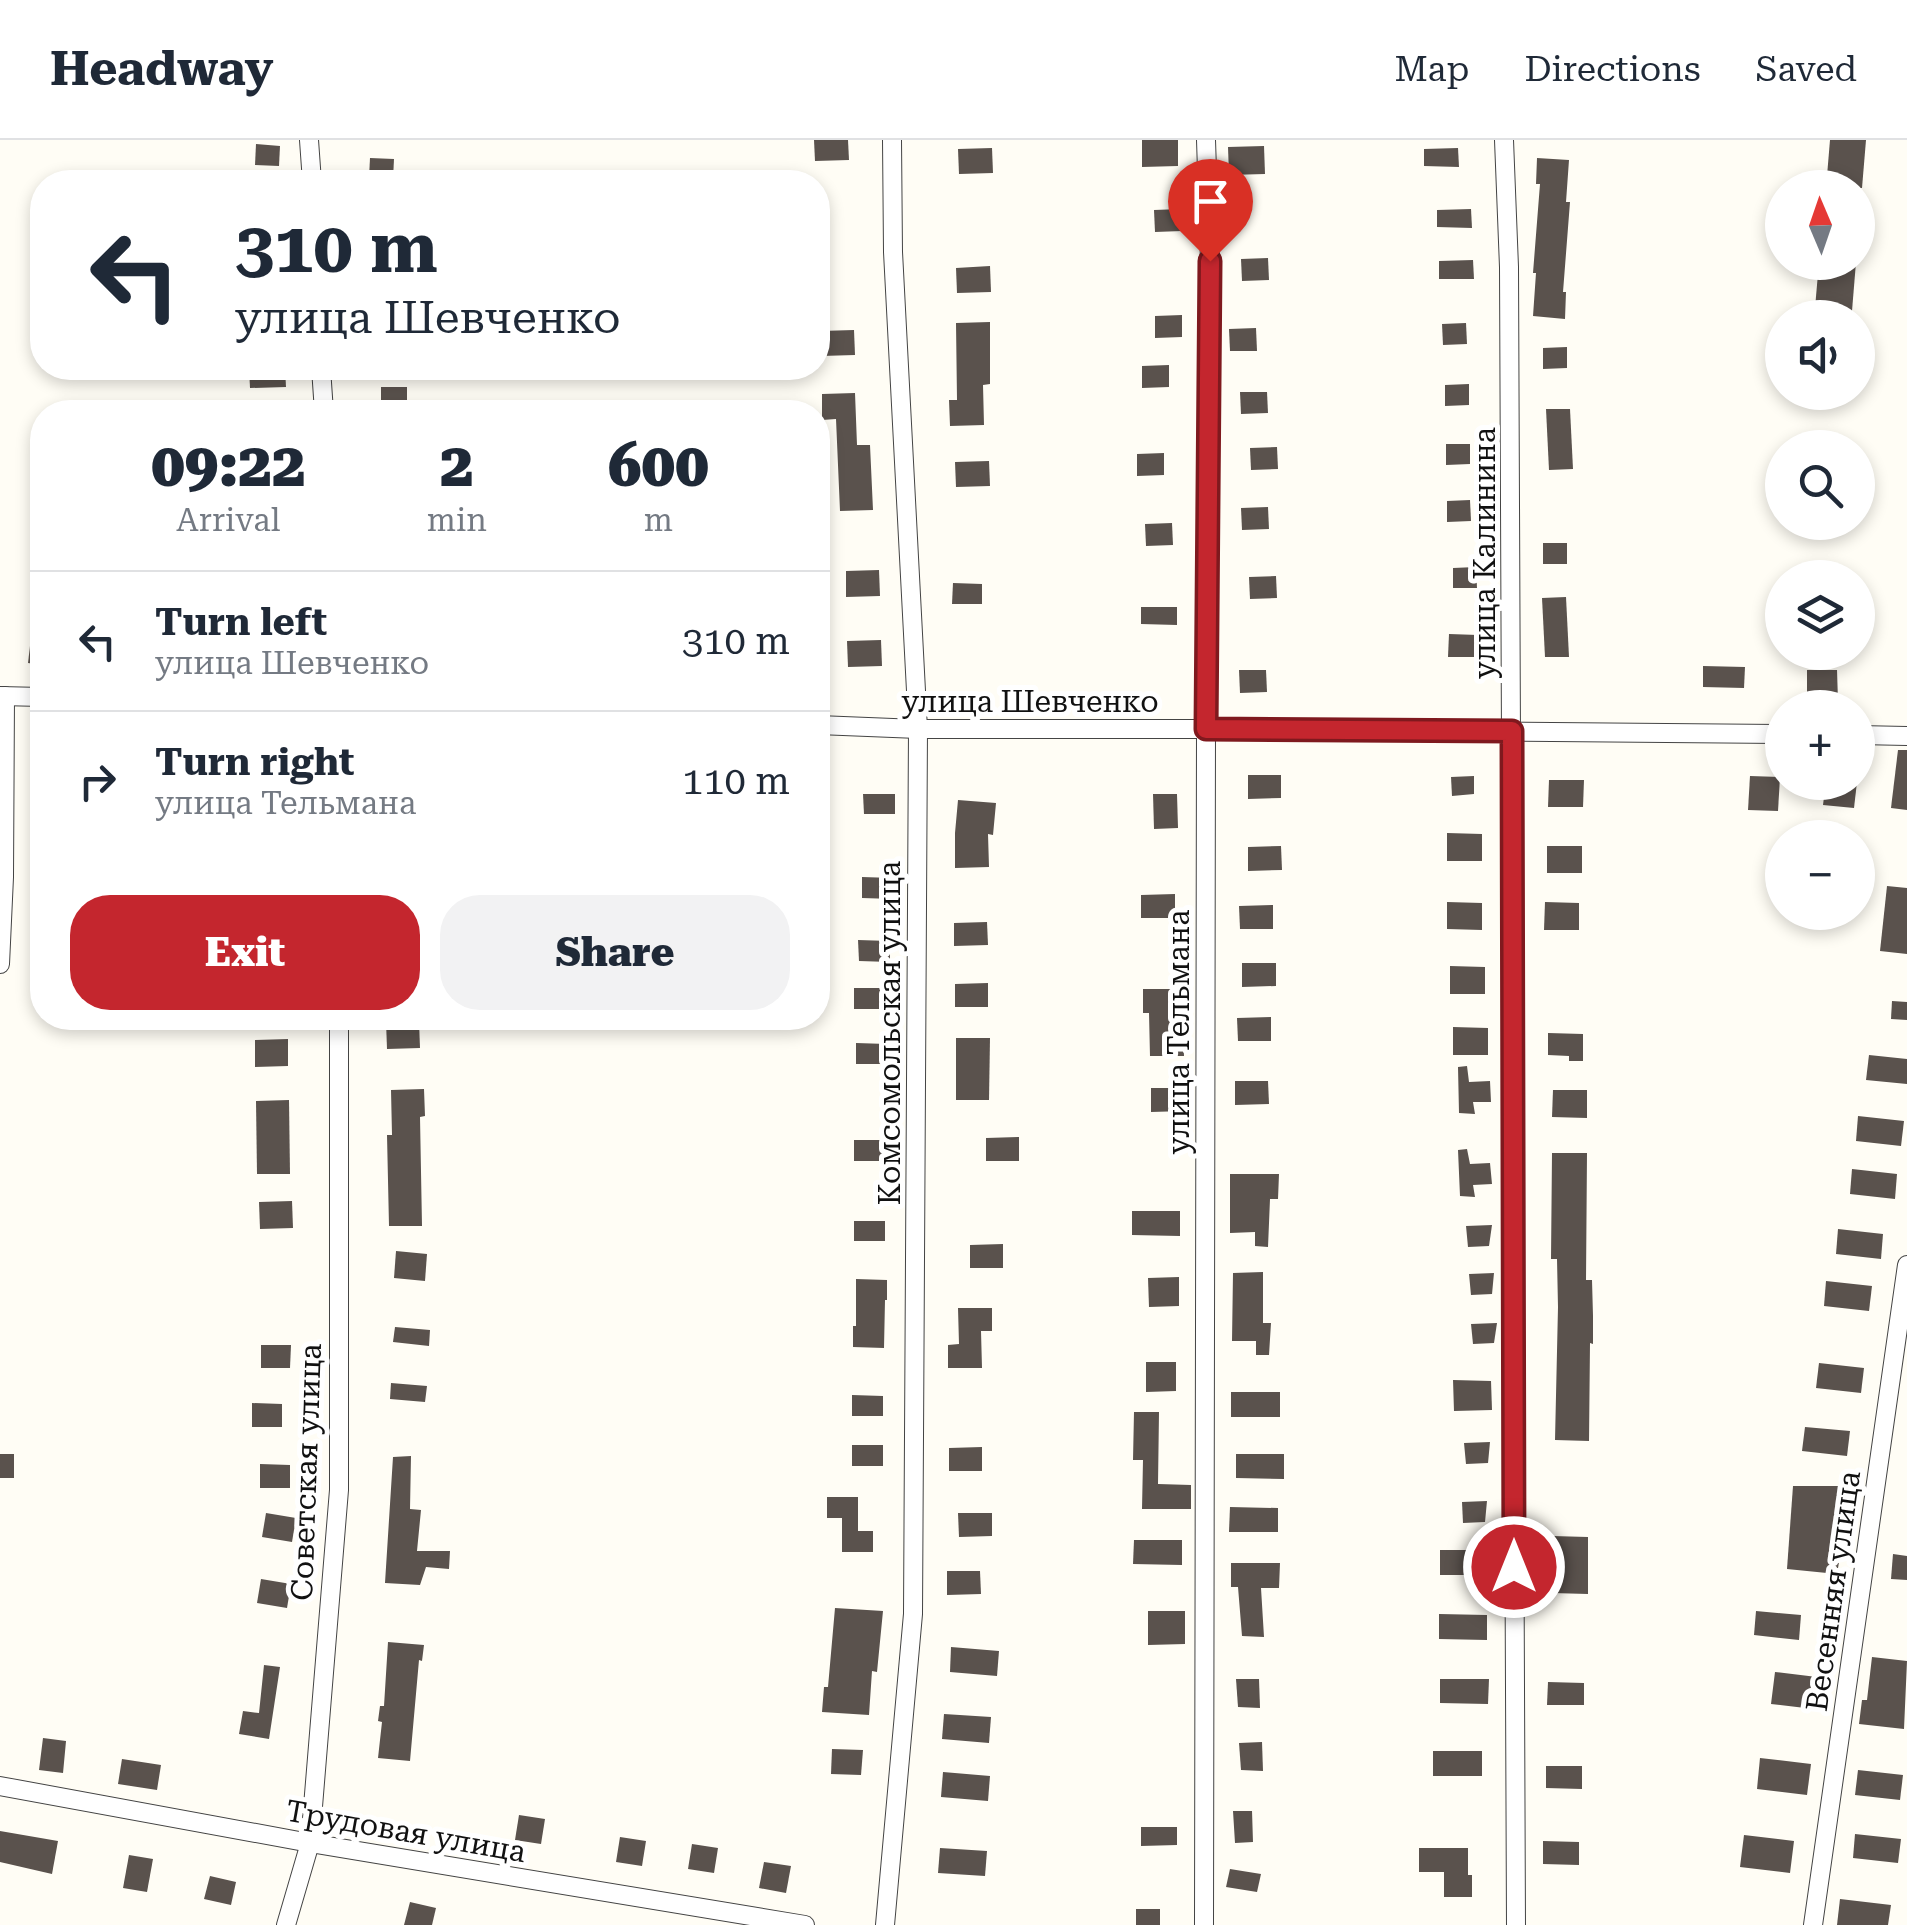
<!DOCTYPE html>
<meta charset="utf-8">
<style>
:root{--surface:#fff;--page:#f2f2f3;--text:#1f2937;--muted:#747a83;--line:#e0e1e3;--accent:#c4262e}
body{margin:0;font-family:"Roboto Serif",serif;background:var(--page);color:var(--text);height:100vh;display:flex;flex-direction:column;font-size:38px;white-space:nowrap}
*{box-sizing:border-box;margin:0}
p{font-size:32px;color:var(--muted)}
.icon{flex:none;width:55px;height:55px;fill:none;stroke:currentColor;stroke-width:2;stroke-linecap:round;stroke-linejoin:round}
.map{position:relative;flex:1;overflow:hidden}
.side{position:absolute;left:30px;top:260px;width:800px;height:630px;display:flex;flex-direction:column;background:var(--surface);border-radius:40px;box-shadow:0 5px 15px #0003}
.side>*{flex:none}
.banner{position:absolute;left:30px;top:30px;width:800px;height:210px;border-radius:40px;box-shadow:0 5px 15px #0003;background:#fff;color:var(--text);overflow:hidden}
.needle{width:65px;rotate:358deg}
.fabs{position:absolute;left:1765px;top:30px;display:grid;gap:20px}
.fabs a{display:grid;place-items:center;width:110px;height:110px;border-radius:50%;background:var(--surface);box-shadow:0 5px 15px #0003;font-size:50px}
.pin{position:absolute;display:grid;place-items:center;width:85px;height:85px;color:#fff;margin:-102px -42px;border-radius:50% 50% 50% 0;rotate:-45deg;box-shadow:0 0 10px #0007}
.pin .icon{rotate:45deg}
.me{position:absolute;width:110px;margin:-55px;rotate:0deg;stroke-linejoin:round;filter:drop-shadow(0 0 8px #0008)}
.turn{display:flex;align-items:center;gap:35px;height:210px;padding:0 40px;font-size:45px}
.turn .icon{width:130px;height:130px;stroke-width:2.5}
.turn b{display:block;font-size:70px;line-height:85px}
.eta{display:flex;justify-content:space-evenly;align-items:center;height:170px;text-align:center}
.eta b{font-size:60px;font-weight:800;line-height:70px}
.cta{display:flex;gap:20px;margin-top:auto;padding:20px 40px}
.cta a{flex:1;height:115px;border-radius:40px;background:var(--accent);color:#fff;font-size:40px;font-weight:800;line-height:115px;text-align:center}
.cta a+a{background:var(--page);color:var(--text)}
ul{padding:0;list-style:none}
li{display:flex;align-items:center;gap:30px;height:140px;padding:0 40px;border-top:2px solid var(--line)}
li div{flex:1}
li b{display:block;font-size:38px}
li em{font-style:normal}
header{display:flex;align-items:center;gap:60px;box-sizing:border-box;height:140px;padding:0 50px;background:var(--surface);border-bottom:2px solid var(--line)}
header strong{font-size:48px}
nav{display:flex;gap:55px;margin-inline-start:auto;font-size:35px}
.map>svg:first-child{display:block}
</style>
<header>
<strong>Headway</strong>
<nav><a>Map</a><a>Directions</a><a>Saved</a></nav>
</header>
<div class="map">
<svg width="1907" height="1785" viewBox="0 0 1907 1785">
<rect width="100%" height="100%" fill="#fffdf5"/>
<g fill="#5a524d">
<polygon points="814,0 848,0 849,20 815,21"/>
<polygon points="1142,0 1178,0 1178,26 1142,27"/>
<polygon points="1830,0 1866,0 1862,48 1826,48"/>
<polygon points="256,4 280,6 279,26 255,25"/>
<polygon points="1264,6 1265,34 1229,35 1228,7"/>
<polygon points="992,8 993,33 959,34 958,9"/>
<polygon points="1458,8 1459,27 1424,26 1424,9"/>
<polygon points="370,18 394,19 393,39 369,38"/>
<polygon points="1537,18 1569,20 1566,62 1570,62 1563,152 1566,152 1565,179 1533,176 1536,133 1533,133 1540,44 1536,44"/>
<polygon points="1181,69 1182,91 1155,92 1154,70"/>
<polygon points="1471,69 1472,88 1437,87 1437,70"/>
<polygon points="1268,118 1269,140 1242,141 1241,119"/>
<polygon points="1473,120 1474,139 1439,139 1439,121"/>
<polygon points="1819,122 1856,122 1852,171 1815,168"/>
<polygon points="990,126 991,152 957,153 956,128"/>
<polygon points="1182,175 1182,197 1155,198 1155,176"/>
<polygon points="990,182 990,244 983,245 984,285 950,286 949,260 957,260 956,183"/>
<polygon points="1466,183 1467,204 1443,205 1442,184"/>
<polygon points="1256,188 1257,211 1230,211 1229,189"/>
<polygon points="854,190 855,215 821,216 820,191"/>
<polygon points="1567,207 1567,228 1543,229 1543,208"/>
<polygon points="1169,225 1169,247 1142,248 1142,226"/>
<polygon points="249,228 285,228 286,247 250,248"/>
<polygon points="1469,244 1469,265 1445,266 1445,245"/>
<rect x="381" y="247" width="26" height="20"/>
<polygon points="1240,252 1267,252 1268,273 1241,274"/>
<polygon points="855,253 857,305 870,305 873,370 840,371 836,279 822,280 822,254"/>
<polygon points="1546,269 1570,269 1573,329 1549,330"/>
<polygon points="1446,304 1470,304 1470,324 1446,325"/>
<polygon points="1277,307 1278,329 1251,330 1250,308"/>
<polygon points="1164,313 1164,335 1137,336 1137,314"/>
<polygon points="989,321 990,346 956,347 955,322"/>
<polygon points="1470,360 1471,381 1447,382 1447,361"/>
<polygon points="1268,367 1269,389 1242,390 1241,368"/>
<polygon points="1172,383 1173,405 1146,406 1145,384"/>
<rect x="1543" y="403" width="24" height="21"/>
<polygon points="1476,427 1477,448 1453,448 1453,428"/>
<polygon points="879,430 880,456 846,457 846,431"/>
<polygon points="1276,436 1277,458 1250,459 1249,437"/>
<polygon points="953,443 982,444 982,464 952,464"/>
<polygon points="1566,457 1569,517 1545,517 1542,458"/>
<polygon points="1141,467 1177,467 1177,485 1141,484"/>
<polygon points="33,481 42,482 42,525 28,523"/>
<polygon points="1449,494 1478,495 1477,517 1448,517"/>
<polygon points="881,500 882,526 848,527 847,501"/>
<polygon points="1703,526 1745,527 1744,548 1703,547"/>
<polygon points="1239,530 1266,530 1267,552 1240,553"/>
<polygon points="1807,530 1837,530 1838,562 1807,562"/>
<polygon points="1898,610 1907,610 1907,670 1891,668"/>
<polygon points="1248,635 1281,635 1281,658 1248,659"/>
<polygon points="1474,636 1474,654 1452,656 1451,637"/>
<polygon points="1750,636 1780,637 1778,671 1748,670"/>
<polygon points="1549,640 1584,640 1583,667 1548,667"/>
<polygon points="1826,642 1857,642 1854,668 1823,665"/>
<polygon points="863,654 895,654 895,674 864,674"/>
<polygon points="1153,654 1177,654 1178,688 1154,689"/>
<polygon points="958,660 996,663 993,695 988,694 989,727 955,728 955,693"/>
<polygon points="1447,693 1482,694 1482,721 1447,721"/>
<polygon points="1281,706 1282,730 1248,731 1248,707"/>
<rect x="1547" y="706" width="35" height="27"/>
<polygon points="862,737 893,738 893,759 862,758"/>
<polygon points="1887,746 1907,748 1907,814 1880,811"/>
<polygon points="1175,754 1175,778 1141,778 1141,755"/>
<polygon points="1447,762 1482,763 1482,790 1447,789"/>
<polygon points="1545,762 1579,763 1579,790 1544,790"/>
<polygon points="1273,765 1273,789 1240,789 1239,766"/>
<polygon points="987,782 988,805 954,806 954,783"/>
<polygon points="858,800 890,801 890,822 859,821"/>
<polygon points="1242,823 1276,823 1276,846 1242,847"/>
<polygon points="1450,826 1485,827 1485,854 1450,854"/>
<polygon points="988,843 988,867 955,867 955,844"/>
<rect x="854" y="848" width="31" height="21"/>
<polygon points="1143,849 1176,849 1177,892 1183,892 1184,916 1150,916 1149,873 1143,873"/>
<polygon points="1892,861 1907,862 1907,880 1891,879"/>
<polygon points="1271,877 1271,901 1238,901 1237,878"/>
<polygon points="386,881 419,881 420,908 387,909"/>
<polygon points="1453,887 1488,888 1488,915 1453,915"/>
<polygon points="1548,893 1583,894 1583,921 1569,921 1569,916 1548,915"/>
<polygon points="956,898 990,898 989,960 956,960"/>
<polygon points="288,899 288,926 255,927 255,900"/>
<polygon points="856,903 887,904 887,924 856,924"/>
<polygon points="1869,915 1907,919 1907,944 1866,940"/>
<polygon points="1467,926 1469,942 1490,941 1491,962 1473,962 1475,974 1459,973 1458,927"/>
<polygon points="1235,941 1268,941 1269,964 1235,965"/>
<polygon points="1151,948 1184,948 1185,971 1151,972"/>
<polygon points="424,949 425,976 420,977 422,1086 389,1086 387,995 392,995 391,950"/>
<polygon points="1553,950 1587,950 1587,978 1552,977"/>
<polygon points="289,960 290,1034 257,1034 256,961"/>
<polygon points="1858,976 1904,981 1901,1006 1856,1001"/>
<polygon points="1019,997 1019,1021 986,1021 986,998"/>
<rect x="854" y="1000" width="31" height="21"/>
<polygon points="1467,1009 1470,1024 1490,1023 1492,1044 1473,1045 1475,1057 1460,1056 1458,1010"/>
<polygon points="1552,1013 1587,1013 1586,1140 1592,1140 1593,1176 1593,1204 1590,1203 1589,1301 1555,1300 1558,1167 1557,1119 1551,1119"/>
<polygon points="1852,1029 1897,1034 1895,1059 1850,1054"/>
<polygon points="1230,1034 1279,1034 1278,1059 1270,1059 1268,1107 1255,1106 1255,1092 1230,1093"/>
<polygon points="292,1061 293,1088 260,1089 259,1062"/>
<polygon points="1132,1071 1180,1071 1180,1096 1132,1095"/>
<rect x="854" y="1081" width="31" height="20"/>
<polygon points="1492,1085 1489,1106 1468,1107 1466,1086"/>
<polygon points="1838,1089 1883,1094 1881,1119 1836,1114"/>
<polygon points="1003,1104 1003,1128 970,1128 970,1105"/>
<polygon points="396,1111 427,1114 425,1141 394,1138"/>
<polygon points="1263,1132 1263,1183 1271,1183 1269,1215 1256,1215 1256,1201 1232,1201 1233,1133"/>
<polygon points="1494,1133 1492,1154 1471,1155 1469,1134"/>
<polygon points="1179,1137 1179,1166 1149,1167 1148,1138"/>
<polygon points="856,1139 887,1140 887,1160 885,1160 884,1208 853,1207 853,1186 856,1186"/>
<polygon points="1826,1141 1872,1146 1869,1171 1824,1166"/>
<polygon points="958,1168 992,1168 992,1191 981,1191 982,1228 948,1228 948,1205 959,1204"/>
<polygon points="1497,1183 1494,1203 1473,1204 1471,1184"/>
<polygon points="395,1187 430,1190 429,1206 393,1202"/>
<polygon points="261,1205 291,1205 290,1228 261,1228"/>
<polygon points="1146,1222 1176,1222 1176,1251 1146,1252"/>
<polygon points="1819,1223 1864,1228 1861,1253 1816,1248"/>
<polygon points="1453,1240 1491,1241 1492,1270 1454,1271"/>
<polygon points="391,1243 427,1246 425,1262 390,1259"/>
<rect x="1231" y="1252" width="49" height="25"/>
<polygon points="852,1255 883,1256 883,1276 852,1276"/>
<polygon points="252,1263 282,1264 282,1287 252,1287"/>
<polygon points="1134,1272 1159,1272 1158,1344 1191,1345 1191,1369 1142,1369 1143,1320 1133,1320"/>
<polygon points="1805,1287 1850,1291 1847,1316 1802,1311"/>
<polygon points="1490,1302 1488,1323 1466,1324 1464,1303"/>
<rect x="852" y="1305" width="31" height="21"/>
<polygon points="982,1307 982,1331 949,1331 949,1308"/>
<rect x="0" y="1314" width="14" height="24"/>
<polygon points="1236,1314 1284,1314 1284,1339 1236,1338"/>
<polygon points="411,1316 410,1369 421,1370 417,1411 450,1411 449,1429 426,1427 420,1445 385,1443 393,1317"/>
<polygon points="260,1324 290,1325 290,1348 260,1348"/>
<polygon points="1793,1346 1852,1346 1837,1434 1787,1429"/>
<polygon points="827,1357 858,1357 858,1391 873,1391 873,1412 842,1412 842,1378 827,1378"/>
<polygon points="1487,1361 1485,1382 1463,1383 1462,1362"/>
<polygon points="1230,1367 1278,1368 1278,1392 1229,1392"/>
<polygon points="266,1373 296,1378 292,1402 262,1397"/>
<polygon points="958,1373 992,1373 992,1396 959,1397"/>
<polygon points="1552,1396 1588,1397 1588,1454 1552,1453"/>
<polygon points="1134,1400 1182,1400 1182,1425 1133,1424"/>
<polygon points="1440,1410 1489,1410 1488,1435 1440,1435"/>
<polygon points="1893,1414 1907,1416 1907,1440 1891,1439"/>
<polygon points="1231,1423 1280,1423 1279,1448 1261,1448 1264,1497 1242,1496 1238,1447 1231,1447"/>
<polygon points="947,1431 980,1431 981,1454 947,1455"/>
<polygon points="261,1439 291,1444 287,1468 257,1463"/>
<polygon points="835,1468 883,1471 877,1532 872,1531 869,1575 822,1572 824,1547 828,1547"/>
<polygon points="1148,1471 1185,1471 1185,1504 1148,1505"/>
<polygon points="1756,1471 1801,1475 1799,1500 1754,1495"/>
<polygon points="1439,1474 1487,1475 1487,1500 1439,1499"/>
<polygon points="388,1502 424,1505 422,1521 419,1520 410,1621 378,1618 382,1582 378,1581 380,1566 384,1566"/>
<polygon points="951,1507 999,1511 997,1536 950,1532"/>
<polygon points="1872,1517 1907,1521 1904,1589 1859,1584 1862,1560 1867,1560"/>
<polygon points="264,1525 280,1527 269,1599 239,1594 243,1571 259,1573"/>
<polygon points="1775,1532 1825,1538 1822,1570 1771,1564"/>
<polygon points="1236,1539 1259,1539 1260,1568 1238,1567"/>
<polygon points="1440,1539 1489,1539 1488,1564 1440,1563"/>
<polygon points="1548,1542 1584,1543 1584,1565 1547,1565"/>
<polygon points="944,1574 991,1577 989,1603 942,1599"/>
<polygon points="43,1598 66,1601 63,1633 39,1630"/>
<polygon points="1262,1602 1263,1631 1241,1630 1239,1603"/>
<polygon points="832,1609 863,1610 861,1635 831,1634"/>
<rect x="1433" y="1611" width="49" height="25"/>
<polygon points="1760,1618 1811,1624 1807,1655 1757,1649"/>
<polygon points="122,1619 161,1625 157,1650 118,1644"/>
<polygon points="1546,1626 1582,1626 1582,1649 1546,1648"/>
<polygon points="1858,1630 1903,1635 1900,1660 1855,1655"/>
<polygon points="943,1632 990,1636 988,1661 941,1657"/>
<polygon points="1233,1671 1252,1671 1253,1702 1235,1703"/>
<polygon points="519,1675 545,1679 541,1704 515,1700"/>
<polygon points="1141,1687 1177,1687 1177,1705 1141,1706"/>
<polygon points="0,1691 58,1701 52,1734 0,1722"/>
<polygon points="1855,1694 1901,1699 1898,1723 1853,1718"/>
<polygon points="1744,1695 1794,1701 1790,1733 1740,1727"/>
<polygon points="620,1697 646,1701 642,1726 616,1722"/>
<polygon points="1543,1701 1579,1702 1579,1725 1543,1724"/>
<polygon points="692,1704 718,1708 714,1733 688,1729"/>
<polygon points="940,1708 987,1711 985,1736 938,1733"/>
<polygon points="1419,1708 1468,1708 1468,1735 1472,1735 1472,1757 1444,1757 1444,1732 1419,1732"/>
<polygon points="129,1715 153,1719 147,1752 123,1748"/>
<polygon points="764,1722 791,1726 786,1753 759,1748"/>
<polygon points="1230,1729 1261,1734 1257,1752 1226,1747"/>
<polygon points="210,1736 236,1742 231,1765 204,1759"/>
<polygon points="1840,1759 1891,1765 1888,1785 1837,1785"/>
<polygon points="410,1762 436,1768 432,1785 404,1785"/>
<rect x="1136" y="1769" width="24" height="16"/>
</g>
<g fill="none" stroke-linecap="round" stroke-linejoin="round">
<g stroke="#444" stroke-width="20">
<g id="minor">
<polyline points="309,0 312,42"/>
<polyline points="1504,0 1509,127 1516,1785"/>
<polyline points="321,228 324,272"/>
<polyline points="0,556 42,557"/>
<polyline points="818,585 918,589 1206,589 1782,594"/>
<polyline points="1858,595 1907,596"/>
<polyline points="0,824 4,737 5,556"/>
<polyline points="0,1646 310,1703 805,1785"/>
<polyline points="286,1785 310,1703 339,1350 339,878"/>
<polyline points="885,1785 913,1474 918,589 893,112 892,0"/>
<polyline points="1204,1785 1206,589 1210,121 1206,0"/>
<polyline points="1813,1785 1907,1125"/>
</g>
</g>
<use href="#minor" stroke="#fff" stroke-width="18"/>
</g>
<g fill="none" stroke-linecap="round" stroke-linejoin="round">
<g stroke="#7f191e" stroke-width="25">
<polyline id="route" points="1210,121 1206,589 1512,591 1514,1427"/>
</g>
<use href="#route" stroke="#c4262e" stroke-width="18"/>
</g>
<g text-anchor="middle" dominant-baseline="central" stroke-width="10" stroke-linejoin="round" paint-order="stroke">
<g font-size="30" fill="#111" stroke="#fff">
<text transform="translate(1484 413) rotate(-90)">улица Калинина</text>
<text x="1030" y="561">улица Шевченко</text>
<text transform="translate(1178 892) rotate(-90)">улица Тельмана</text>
<text transform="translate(889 893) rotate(-90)">Комсомольская улица</text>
<text transform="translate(306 1332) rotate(-88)">Советская улица</text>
<text transform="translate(1833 1451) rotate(-82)">Весенняя улица</text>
<text transform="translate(406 1691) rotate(10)">Трудовая улица</text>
</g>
</g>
</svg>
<div class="fabs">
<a><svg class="needle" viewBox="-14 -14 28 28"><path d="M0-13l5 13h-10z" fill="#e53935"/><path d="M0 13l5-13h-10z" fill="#747a83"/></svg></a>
<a><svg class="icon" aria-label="sound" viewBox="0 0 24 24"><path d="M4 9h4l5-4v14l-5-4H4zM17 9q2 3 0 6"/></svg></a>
<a><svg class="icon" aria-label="search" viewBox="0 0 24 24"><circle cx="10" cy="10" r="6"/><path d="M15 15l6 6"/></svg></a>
<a><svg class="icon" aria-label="layers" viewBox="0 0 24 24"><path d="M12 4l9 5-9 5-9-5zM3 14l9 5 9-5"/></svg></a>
<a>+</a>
<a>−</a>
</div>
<div class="pin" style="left:1210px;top:121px;background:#d93025"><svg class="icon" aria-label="arrive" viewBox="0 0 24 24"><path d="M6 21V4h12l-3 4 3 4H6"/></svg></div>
<svg class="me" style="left:1514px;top:1427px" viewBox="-20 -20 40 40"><circle r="17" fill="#c4262e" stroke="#fff" stroke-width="3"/><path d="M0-11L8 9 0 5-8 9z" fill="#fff"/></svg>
<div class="banner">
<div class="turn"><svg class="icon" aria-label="left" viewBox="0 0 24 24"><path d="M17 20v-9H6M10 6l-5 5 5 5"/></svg><div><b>310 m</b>улица Шевченко</div></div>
</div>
<section class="side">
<div class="eta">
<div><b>09:22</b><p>Arrival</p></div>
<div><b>2</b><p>min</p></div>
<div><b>600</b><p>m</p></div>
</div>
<ul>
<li><svg class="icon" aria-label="left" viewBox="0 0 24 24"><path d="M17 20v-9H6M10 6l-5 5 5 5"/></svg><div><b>Turn left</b><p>улица Шевченко</p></div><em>310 m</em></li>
<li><svg class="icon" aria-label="right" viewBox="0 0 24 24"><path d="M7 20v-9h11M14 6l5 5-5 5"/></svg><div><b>Turn right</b><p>улица Тельмана</p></div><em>110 m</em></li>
</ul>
<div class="cta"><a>Exit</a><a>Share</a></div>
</section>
</div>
